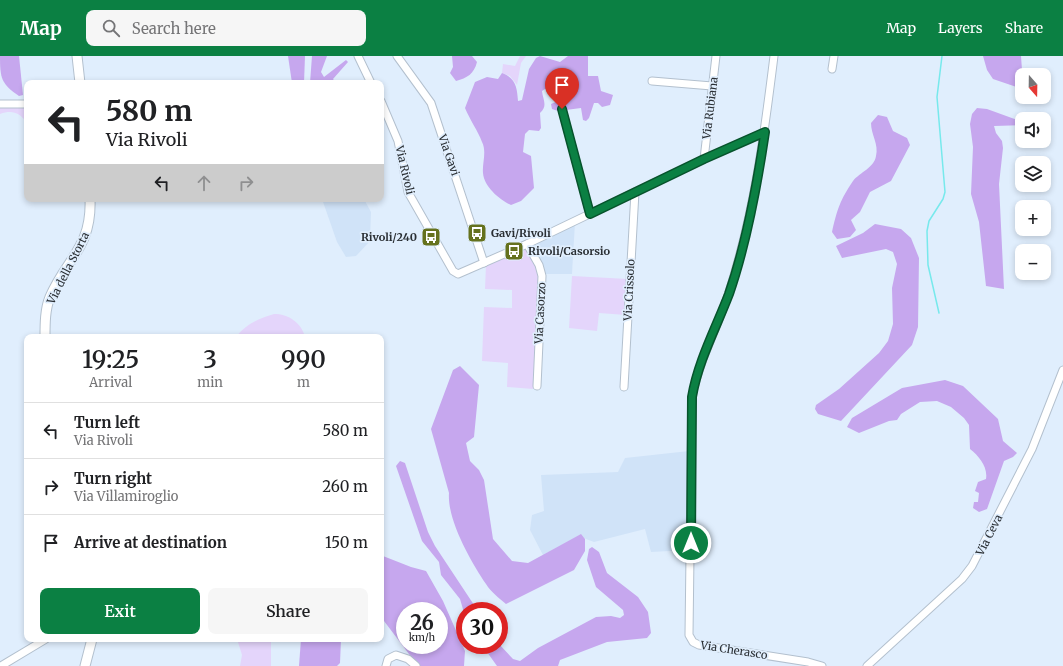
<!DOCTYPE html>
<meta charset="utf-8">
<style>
:root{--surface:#fff;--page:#f6f6f6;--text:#202124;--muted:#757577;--line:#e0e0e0;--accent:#0b8043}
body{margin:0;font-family:Merriweather,serif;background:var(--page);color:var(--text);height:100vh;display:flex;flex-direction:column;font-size:15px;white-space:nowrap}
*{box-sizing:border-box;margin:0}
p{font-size:13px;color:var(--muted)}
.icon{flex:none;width:22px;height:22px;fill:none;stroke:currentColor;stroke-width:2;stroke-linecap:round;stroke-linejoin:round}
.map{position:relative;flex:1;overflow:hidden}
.side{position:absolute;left:24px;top:278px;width:360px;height:308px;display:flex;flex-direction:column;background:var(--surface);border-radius:8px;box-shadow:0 2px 6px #0003}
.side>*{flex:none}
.banner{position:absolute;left:24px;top:24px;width:360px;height:122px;border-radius:8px;box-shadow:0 2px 6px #0003;background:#fff;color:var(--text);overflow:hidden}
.needle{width:26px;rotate:160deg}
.controls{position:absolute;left:1015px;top:12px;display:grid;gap:8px}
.controls a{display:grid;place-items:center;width:36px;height:36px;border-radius:8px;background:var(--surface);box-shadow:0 2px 6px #0003;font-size:20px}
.speed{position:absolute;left:396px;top:546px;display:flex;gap:8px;font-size:20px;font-weight:700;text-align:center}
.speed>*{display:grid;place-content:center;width:52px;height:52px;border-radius:50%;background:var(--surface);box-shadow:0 2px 6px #0003;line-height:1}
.speed small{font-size:10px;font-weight:400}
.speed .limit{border:6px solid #d22;background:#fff;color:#111}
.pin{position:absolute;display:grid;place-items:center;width:34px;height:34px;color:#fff;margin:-41px -17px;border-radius:50% 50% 50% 0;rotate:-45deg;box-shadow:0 0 4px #0007}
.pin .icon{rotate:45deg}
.me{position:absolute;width:44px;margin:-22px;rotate:0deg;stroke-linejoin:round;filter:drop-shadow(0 0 3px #0008)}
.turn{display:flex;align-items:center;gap:14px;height:84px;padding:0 16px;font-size:18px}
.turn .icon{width:52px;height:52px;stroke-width:2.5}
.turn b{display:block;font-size:28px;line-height:34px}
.lanes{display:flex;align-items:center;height:38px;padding:0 16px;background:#0003;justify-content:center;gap:20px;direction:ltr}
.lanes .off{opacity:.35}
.eta{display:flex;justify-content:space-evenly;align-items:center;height:68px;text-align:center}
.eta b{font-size:24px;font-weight:600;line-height:28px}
.action{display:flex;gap:8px;margin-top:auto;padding:8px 16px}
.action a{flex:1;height:46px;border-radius:8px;background:var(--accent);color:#fff;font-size:16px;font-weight:600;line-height:46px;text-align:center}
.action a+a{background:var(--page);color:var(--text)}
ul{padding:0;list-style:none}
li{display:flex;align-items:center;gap:12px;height:56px;padding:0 16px;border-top:1px solid var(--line)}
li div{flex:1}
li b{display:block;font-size:15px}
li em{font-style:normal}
header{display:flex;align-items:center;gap:24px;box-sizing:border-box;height:56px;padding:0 20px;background:var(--accent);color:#fff}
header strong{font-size:19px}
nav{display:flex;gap:22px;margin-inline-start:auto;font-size:14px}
.search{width:280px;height:36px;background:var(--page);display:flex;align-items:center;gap:10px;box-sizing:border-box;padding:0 14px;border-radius:8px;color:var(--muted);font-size:15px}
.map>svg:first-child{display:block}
</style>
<header>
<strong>Map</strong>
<div class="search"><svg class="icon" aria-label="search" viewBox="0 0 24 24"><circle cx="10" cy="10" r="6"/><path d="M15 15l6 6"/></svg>Search here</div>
<nav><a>Map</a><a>Layers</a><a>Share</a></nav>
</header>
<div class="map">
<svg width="1063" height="610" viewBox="0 0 1063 610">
<rect width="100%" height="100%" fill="#e0eefd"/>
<g fill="#d0e3f8">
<polygon points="322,143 362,143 365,145 371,156 370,185 356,200 346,201 337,186"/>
<polygon points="575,167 572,218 545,218 530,189"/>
<polygon points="689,395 688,494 651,496 645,473 594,486 586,483 580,479 543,499 530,474 532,459 544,455 541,419 618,416 625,402"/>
</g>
<g fill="#e4d5fb">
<polygon points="520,0 526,0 521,7 517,29 510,20 502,17 503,8 515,10"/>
<path d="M 0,49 L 27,51 L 27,67 C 19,56 12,54 0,58 Z"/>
<polygon points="525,191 539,215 533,333 507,331 508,307 482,305 484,251 512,252 512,234 485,233 486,209"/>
<polygon points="572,220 628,223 626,259 599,257 597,275 569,272"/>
<path d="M 274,258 C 288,258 301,266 305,281 L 236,281 C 246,268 258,263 274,258 Z"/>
<polygon points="237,583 271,583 271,610 240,610 242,599"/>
</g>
<g fill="#c6a7ee" fill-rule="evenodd">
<path d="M 0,0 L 19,0 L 23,39 L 19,40 C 1,28 0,22 0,0 Z"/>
<polygon points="288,0 305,0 304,27 292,27"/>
<polygon points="312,0 327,0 321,16 324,21 346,4 348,6 333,23 336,27 310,27"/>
<path d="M 452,0 L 472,0 L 477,6 C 474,18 467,22 456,25 L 450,17 L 453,11 Z"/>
<path d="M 540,0 L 560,6 L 568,0 L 588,0 L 588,20 L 598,20 L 601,35 L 613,39 L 610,49 L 602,51 L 598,47 L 594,47 L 589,62 L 586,65 L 583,64 L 581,52 L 558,55 L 552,53 L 551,48 L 558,45 L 559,39 L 553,33 L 545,33 L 542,35 C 543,44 548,50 540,57 L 541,72 L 539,75 L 529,74 L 525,78 L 523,96 L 531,100 L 534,132 L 521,145 L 511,149 C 500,144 484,131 483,117 C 482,107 487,96 482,86 C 478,75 470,64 465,52 L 475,26 L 487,21 L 498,23 L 502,17 C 516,22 517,32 518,45 L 522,44 L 529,13 L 536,2 Z"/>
<polygon points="983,0 1021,0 1022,14 1031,19 1022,19 1022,33 993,23 987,14"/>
<polygon points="977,52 987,53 1020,65 1022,69 994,70 996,77 1002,85 1003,92 999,128 1004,233 986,230 979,166 971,138 973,91 970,68 972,58"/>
<path d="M 878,59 L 887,61 L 893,75 L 907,82 L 910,89 L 891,125 L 870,136 L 860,156 L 851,164 L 856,174 L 850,181 L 837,183 L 832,176 C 837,154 840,144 853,125 C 860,116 874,112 876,100 C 879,88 871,79 871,67 Z"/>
<polygon points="875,168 901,173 911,182 919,202 918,271 912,289 841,365 818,358 815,353 816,349 839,333 879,297 888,285 893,268 892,232 897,208 893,196 886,193 842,202 836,190 863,177"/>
<path d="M 460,310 L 479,329 L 474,381 L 466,387 L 470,405 L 479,414 L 484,424 L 493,483 L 512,505 L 528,507 L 581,478 L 585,483 L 585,495 L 574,514 L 506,548 C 499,542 491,536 486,528 C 471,506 447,464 449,437 L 431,373 L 453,314 Z"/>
<path d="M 945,324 L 963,330 L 998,363 L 1003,385 L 1017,397 L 1013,401 L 1004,405 L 987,453 L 979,456 L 973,452 L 974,446 L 978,446 L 979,437 L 975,435 L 978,426 L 986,423 C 988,411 979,400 970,393 L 969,369 L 964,362 L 951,351 L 937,345 L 920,346 L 901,358 L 897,364 L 889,365 L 859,377 L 847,371 L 852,362 L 902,332 Z"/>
<polygon points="400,405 405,407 428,476 435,490 478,555 465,555 465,560 460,543 441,519 439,506 422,485 396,410"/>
<polygon points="592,491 599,496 607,517 638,541 648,556 651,577 647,582 607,586 560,604 558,610 497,610 482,589 499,588 513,603 520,605 538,592 596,561 611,560 620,562 624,559 623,554 596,531 587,504 589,493"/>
<path d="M 383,500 L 411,511 L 426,515 L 443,545 L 465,595 L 464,610 L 418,610 L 381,561 L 381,501 ZM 405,555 L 439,555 L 439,589 L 405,589 Z"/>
<polygon points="301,583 341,583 340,607 337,610 299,610"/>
</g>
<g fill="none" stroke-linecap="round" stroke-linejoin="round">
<polyline stroke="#77e9ec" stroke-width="1.5" points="939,257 928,209 927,175 929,165 943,143 945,136 937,41 942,0"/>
<g stroke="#b3c0ce" stroke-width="9">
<g id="minor">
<polyline points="358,0 371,27"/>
<polyline points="397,0 431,47 484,207"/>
<path d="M 774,0 C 764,81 754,157 729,236 C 718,272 699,304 692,341 L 689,579 L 693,586 L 699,589 L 808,606 L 822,610"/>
<polyline points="832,13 834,0"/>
<polyline points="652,25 712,30"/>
<polyline points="381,45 398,85 408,136 453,215 458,218 527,188 704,103 765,76"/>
<polyline points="0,48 27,48"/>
<polyline points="562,53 590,158"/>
<polyline points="704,103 716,0"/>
<polyline points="527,188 539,209 542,220 537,330"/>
<polyline points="624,331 635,136"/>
<polyline points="1,610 46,583"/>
<polyline points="386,610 388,603 396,599 408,603 416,610"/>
<polyline points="867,610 962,523 972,510 1032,393 1063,314"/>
</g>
</g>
<g stroke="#b3c0ce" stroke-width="11">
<g id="major">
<polyline points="77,0 80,27"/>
<path d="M 45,281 C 45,268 45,253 50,241 C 67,202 92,191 90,143"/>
<polyline points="85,610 92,583"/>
</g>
</g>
<use href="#minor" stroke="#fff" stroke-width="7"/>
<use href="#major" stroke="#fff" stroke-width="9"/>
</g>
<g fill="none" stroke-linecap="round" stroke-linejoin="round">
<g stroke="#07532c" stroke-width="10">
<path id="route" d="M 562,53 L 590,158 L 704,103 L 765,76 C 757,130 747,186 729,238 C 716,272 698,305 692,341 L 691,487"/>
</g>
<use href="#route" stroke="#0b8043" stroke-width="7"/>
</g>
<defs>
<g id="bus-square" transform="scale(1)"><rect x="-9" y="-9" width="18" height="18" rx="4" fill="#65721e" stroke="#e0eefd"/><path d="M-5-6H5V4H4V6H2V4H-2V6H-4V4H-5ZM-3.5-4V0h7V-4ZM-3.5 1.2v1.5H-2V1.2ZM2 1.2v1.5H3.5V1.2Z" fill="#fff"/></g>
</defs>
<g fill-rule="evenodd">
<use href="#bus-square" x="477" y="177"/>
<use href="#bus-square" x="431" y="181"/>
<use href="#bus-square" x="514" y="195"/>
</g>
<g text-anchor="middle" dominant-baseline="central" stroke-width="3.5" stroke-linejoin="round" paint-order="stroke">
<g font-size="11" fill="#2a2f34" stroke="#e0eefd">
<text transform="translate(710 52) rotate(-83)">Via Rubiana</text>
<text transform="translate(449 99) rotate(71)">Via Gavi</text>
<text transform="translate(405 114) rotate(77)">Via Rivoli</text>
<text transform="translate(68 212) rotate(-63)">Via della Storta</text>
<text transform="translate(629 234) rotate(-87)">Via Crissolo</text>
<text transform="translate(540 257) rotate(-87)">Via Casorzo</text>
<text transform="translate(989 479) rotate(-63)">Via Ceva</text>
<text transform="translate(734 594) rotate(9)">Via Cherasco</text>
</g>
<g font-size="11" font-weight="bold" fill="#2a2f34" stroke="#e0eefd" text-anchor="start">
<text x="491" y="177">Gavi/Rivoli</text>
<text x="417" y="181" text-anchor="end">Rivoli/240</text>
<text x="528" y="195">Rivoli/Casorsio</text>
</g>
</g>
</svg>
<div class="controls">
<a><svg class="needle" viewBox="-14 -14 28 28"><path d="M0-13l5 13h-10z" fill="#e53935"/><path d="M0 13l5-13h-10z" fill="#757577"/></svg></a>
<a><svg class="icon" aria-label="sound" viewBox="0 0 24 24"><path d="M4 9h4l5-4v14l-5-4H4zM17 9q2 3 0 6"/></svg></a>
<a><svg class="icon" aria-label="layers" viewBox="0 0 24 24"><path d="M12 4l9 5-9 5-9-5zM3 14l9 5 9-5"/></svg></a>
<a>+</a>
<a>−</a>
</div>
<div class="speed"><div>26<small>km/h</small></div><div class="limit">30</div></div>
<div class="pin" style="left:562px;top:53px;background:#d93025"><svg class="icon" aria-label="arrive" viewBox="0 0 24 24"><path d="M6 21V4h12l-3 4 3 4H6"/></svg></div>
<svg class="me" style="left:691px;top:487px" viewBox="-20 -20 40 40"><circle r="17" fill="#0b8043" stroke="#fff" stroke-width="3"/><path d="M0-11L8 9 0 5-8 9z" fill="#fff"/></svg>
<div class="banner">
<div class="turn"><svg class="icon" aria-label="left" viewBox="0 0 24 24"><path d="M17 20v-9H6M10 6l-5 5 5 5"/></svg><div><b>580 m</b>Via Rivoli</div></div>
<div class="lanes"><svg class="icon" aria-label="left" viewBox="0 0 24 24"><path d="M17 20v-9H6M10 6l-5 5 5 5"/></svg><svg class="icon off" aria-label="ahead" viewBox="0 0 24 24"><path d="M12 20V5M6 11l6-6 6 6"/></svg><svg class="icon off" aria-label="right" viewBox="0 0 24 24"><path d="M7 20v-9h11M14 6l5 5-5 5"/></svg></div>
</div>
<section class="side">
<div class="eta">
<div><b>19:25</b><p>Arrival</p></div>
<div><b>3</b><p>min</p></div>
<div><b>990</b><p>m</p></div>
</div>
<ul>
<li><svg class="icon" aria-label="left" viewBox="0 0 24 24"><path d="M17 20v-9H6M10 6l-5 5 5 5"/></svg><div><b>Turn left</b><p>Via Rivoli</p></div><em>580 m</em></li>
<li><svg class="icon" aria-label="right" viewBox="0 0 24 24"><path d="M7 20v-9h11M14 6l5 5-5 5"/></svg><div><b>Turn right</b><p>Via Villamiroglio</p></div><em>260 m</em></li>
<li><svg class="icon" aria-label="arrive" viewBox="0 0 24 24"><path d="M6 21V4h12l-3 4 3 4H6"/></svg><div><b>Arrive at destination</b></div><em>150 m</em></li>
</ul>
<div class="action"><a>Exit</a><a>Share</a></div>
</section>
</div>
